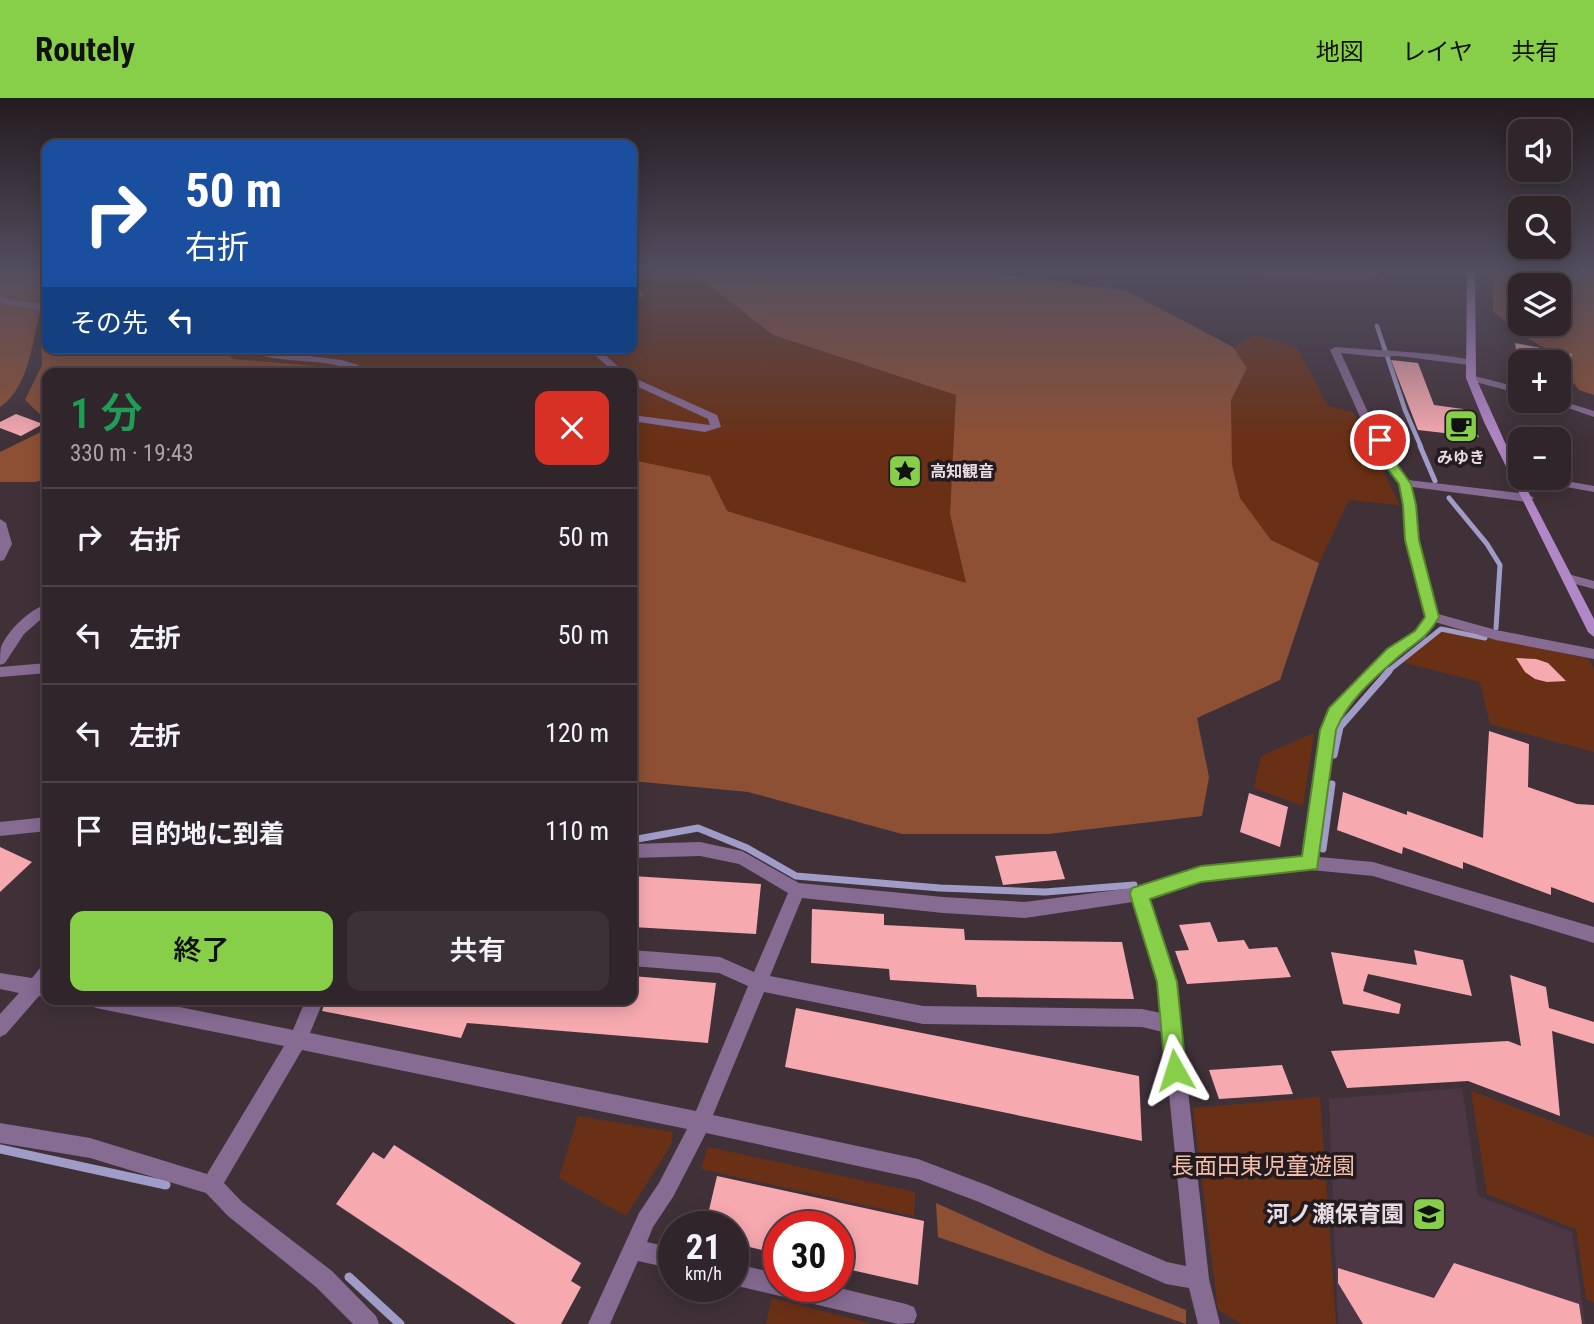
<!DOCTYPE html>
<html lang="ja">
<meta charset="utf-8">
<style>
:root{--surface:#30252b;--page:#3c3137;--text:#f1f3f6;--muted:#a8a5a9;--line:#4b4247;--accent:#88cf49}
body{margin:0;font-family:"Roboto Condensed","Noto Sans JP",sans-serif;background:var(--page);color:var(--text);height:100vh;display:flex;flex-direction:column;font-size:26px;white-space:nowrap}
*{box-sizing:border-box;margin:0}
p{font-size:23px;color:var(--muted)}
.icon{flex:none;width:38px;height:38px;fill:none;stroke:currentColor;stroke-width:2;stroke-linecap:round;stroke-linejoin:round}
.map{position:relative;flex:1;overflow:hidden}
.panel{position:absolute;left:42px;top:270px;width:595px;height:637px;display:flex;flex-direction:column;background:var(--surface);border-radius:14px;box-shadow:0 4px 18px #0003,0 0 0 2px var(--line)}
.panel>*{flex:none}
.banner{position:absolute;left:42px;top:42px;width:595px;height:214px;border-radius:14px;box-shadow:0 4px 18px #0003,0 0 0 2px var(--line);background:#1a4fa0;color:#fff;overflow:hidden}
.tools{position:absolute;left:1508px;top:21px;display:grid;gap:14px}
.tools a{display:grid;place-items:center;width:63px;height:63px;border-radius:14px;background:var(--surface);box-shadow:0 4px 18px #0003,0 0 0 2px var(--line);font-size:35px}
.speed{position:absolute;left:658px;top:1113px;display:flex;gap:14px;font-size:35px;font-weight:700;text-align:center}
.speed>*{display:grid;place-content:center;width:91px;height:91px;border-radius:50%;background:var(--surface);box-shadow:0 4px 18px #0003,0 0 0 2px var(--line);line-height:1}
.speed small{font-size:18px;font-weight:400}
.speed .limit{border:10px solid #d22;background:#fff;color:#111}
.pin{position:absolute;display:grid;place-items:center;width:60px;height:60px;color:#fff;margin:-30px;border:4px solid #fff;border-radius:50%;box-shadow:0 2px 7px #0007}
.me{position:absolute;width:77px;margin:-38px;rotate:354deg;stroke-linejoin:round;filter:drop-shadow(0 0 5px #0008)}
.turn{display:flex;align-items:center;gap:24px;height:147px;padding:0 28px;font-size:32px}
.turn .icon{width:91px;height:91px;stroke-width:2.5}
.turn b{display:block;font-size:49px;line-height:60px}
.then{display:flex;align-items:center;height:66px;padding:0 28px;background:#0003;gap:14px;font-size:26px}
.round{display:grid;place-items:center;flex:none;width:74px;height:74px;border-radius:14px;background:var(--page)}
.headline{display:flex;align-items:center;justify-content:space-between;height:119px;padding:0 28px}
h1{font-size:42px;font-weight:600;line-height:52px;color:#1e9e55}
.button{display:flex;gap:14px;margin-top:auto;padding:14px 28px}
.button a{flex:1;height:80px;border-radius:14px;background:var(--accent);color:#111;font-size:28px;font-weight:600;line-height:80px;text-align:center}
.button a+a{background:var(--page);color:var(--text)}
ul{padding:0;list-style:none}
li{display:flex;align-items:center;gap:21px;height:98px;padding:0 28px;border-top:2px solid var(--line)}
li div{flex:1}
li b{display:block;font-size:26px}
li em{font-style:normal}
header{display:flex;align-items:center;gap:42px;box-sizing:border-box;height:98px;padding:0 35px;background:var(--accent);color:#111}
header strong{font-size:33px}
nav{display:flex;gap:38px;margin-inline-start:auto;font-size:24px}
.map>svg:first-child{display:block}
</style>
<header>
<strong>Routely</strong>
<nav><a>地図</a><a>レイヤ</a><a>共有</a></nav>
</header>
<div class="map">
<svg width="1594" height="1226" viewBox="0 0 1594 1226">
<rect width="100%" height="100%" fill="#403139"/>
<polygon fill="#4d3744" points="1462,990 1478,1098 1572,1134 1585,1226 1338,1226 1329,1001"/>
<g fill="#6a3015">
<polygon points="632,172 690,172 773,237 956,297 950,416 966,486 727,413 709,378 632,362 632,275 341,275 339,270 234,261 216,250 632,250"/>
<polygon points="1256,237 1297,249 1328,308 1353,314 1400,407 1349,402 1319,465 1271,442 1240,400 1232,367 1231,302 1247,270 1233,249"/>
<polygon points="1445,528 1589,561 1594,571 1594,654 1490,626 1480,584 1401,564"/>
<polygon points="1314,635 1303,708 1254,690 1261,658"/>
<polygon points="1471,993 1594,1039 1594,1204 1586,1201 1576,1131 1487,1096"/>
<polygon points="1320,999 1336,1226 1242,1226 1218,1212 1193,1010"/>
<polygon points="578,1018 673,1034 671,1047 626,1118 559,1080"/>
<polygon points="708,1049 915,1094 914,1118 701,1071"/>
<polygon points="772,1200 872,1226 766,1226"/>
</g>
<g fill="#8e5035" fill-rule="evenodd">
<path d="M 0,172 L 47,172 L 47,213 L 39,216 C 32,247 28,290 0,309 Z"/>
<polygon points="690,172 966,172 1125,192 1233,249 1247,270 1231,302 1232,367 1240,400 1271,442 1319,465 1280,582 1197,620 1209,679 1202,718 1048,736 902,736 748,694 632,683 632,362 710,378 727,413 966,485 950,416 956,297 773,237"/>
<polygon points="1237,172 1383,172 1368,182 1266,179"/>
<path d="M 1494,172 L 1594,172 L 1594,297 L 1579,292 L 1548,252 L 1519,235 L 1493,213 ZM 1521,187 L 1559,187 L 1559,226 L 1521,226 Z"/>
<polygon points="40,219 47,220 47,250 216,250 234,261 340,270 341,275 47,275 47,323 25,302 42,267"/>
<polygon points="47,331 47,381 35,384 0,384 0,354"/>
<polygon points="936,1105 1049,1156 1186,1212 1186,1226 938,1139"/>
</g>
<g fill="none" stroke-linecap="round" stroke-linejoin="round">
<polyline stroke="#a09cc8" stroke-width="4.5" points="1377,228 1405,312 1421,349"/>
<g stroke="#a09cc8" stroke-width="5">
<polyline points="1420,348 1435,383"/>
<polyline points="1449,400 1487,446 1500,467 1496,530"/>
<polyline points="1387,574 1441,531 1485,540"/>
</g>
<g stroke="#a09cc8" stroke-width="7">
<polyline points="1334,657 1340,629 1389,573"/>
<polyline points="632,742 698,730 747,750 796,778 940,790 1045,794 1134,787"/>
<polyline points="1323,751 1332,686"/>
</g>
<g stroke="#a09cc8" stroke-width="9">
<polyline points="0,1051 166,1087"/>
<polyline points="349,1179 400,1226"/>
</g>
</g>
<g fill="#f7a9b0">
<polygon points="1515,245 1572,256 1571,264 1518,264"/>
<polygon points="1391,262 1418,265 1434,307 1463,311 1479,339 1418,332"/>
<polygon points="16,316 43,326 21,338 0,330 0,324"/>
<polygon points="1516,560 1536,561 1548,565 1566,583 1547,584 1535,581 1525,574"/>
<polygon points="1489,633 1529,646 1528,689 1577,706 1594,707 1594,805 1551,789 1551,797 1463,764 1463,771 1403,749 1402,756 1337,732 1343,694 1407,717 1407,713 1483,740"/>
<polygon points="1249,695 1288,709 1280,749 1240,734"/>
<polygon points="0,749 32,764 0,794"/>
<polygon points="1056,753 1065,781 1003,787 995,758"/>
<polygon points="632,778 761,786 756,836 632,829"/>
<polygon points="812,811 884,816 884,827 964,831 965,842 1122,844 1134,901 977,899 976,887 890,882 889,871 811,865"/>
<polygon points="1210,824 1218,844 1244,842 1249,851 1277,849 1291,879 1187,886 1175,853 1189,852 1179,827"/>
<polygon points="1414,852 1463,862 1472,898 1368,876 1363,893 1401,906 1399,916 1343,906 1331,854 1417,867"/>
<polygon points="1510,877 1546,889 1549,910 1594,924 1594,946 1552,933 1560,1018 1468,983 1347,990 1331,953 1508,943 1521,948"/>
<polygon points="632,878 716,885 708,945 467,925 461,940 322,913 326,901 632,901"/>
<polygon points="796,910 1139,978 1142,1043 785,969"/>
<polygon points="1282,967 1293,996 1219,1001 1209,972"/>
<polygon points="394,1047 581,1165 571,1183 581,1189 561,1226 516,1226 336,1106 373,1054 384,1061"/>
<polygon points="717,1078 924,1123 918,1187 838,1169 838,1129 779,1129 779,1156 733,1145 733,1129 705,1129"/>
<polygon points="1454,1165 1579,1206 1582,1226 1363,1226 1338,1185 1338,1170 1434,1200"/>
</g>
<g fill="none" stroke-linecap="round" stroke-linejoin="round">
<g fill="#866b93" fill-rule="evenodd">
<polygon points="632,186 644,197 632,206 632,199 635,197 632,194"/>
<polygon points="0,198 11,203 47,206 47,212 6,207 0,204"/>
<path d="M 1335,249 C 1381,253 1427,253 1472,262 L 1472,266 L 1469,267 L 1399,258 L 1379,259 L 1341,255 L 1371,321 L 1385,342 L 1395,365 L 1408,382 L 1528,396 L 1534,400 L 1528,404 L 1412,389 L 1416,407 L 1418,442 L 1438,516 L 1496,532 L 1594,551 L 1594,561 L 1496,542 L 1435,524 L 1425,540 L 1397,558 L 1343,613 L 1335,632 L 1319,745 L 1319,759 L 1373,764 L 1594,829 L 1594,845 L 1373,778 L 1311,772 L 1201,783 L 1149,800 L 1176,884 L 1209,1181 L 1220,1226 L 1198,1226 L 1189,1190 L 1166,1186 L 979,1104 L 918,1081 L 706,1035 L 673,1099 L 653,1129 L 647,1144 L 674,1150 L 674,1171 L 638,1163 L 610,1226 L 588,1226 L 639,1115 L 659,1085 L 687,1031 L 302,952 L 224,1085 L 242,1104 L 332,1173 L 376,1218 L 379,1226 L 353,1226 L 316,1189 L 228,1118 L 206,1095 L 90,1060 L 0,1045 L 0,1025 L 90,1040 L 207,1076 L 284,948 L 96,910 L 90,907 L 87,901 L 140,901 L 293,932 L 306,901 L 324,901 L 310,935 L 696,1013 L 748,888 L 719,875 L 632,868 L 632,852 L 720,859 L 754,874 L 788,795 L 739,766 L 700,758 L 632,760 L 632,746 L 700,744 L 742,753 L 799,785 L 943,799 L 1025,804 L 1139,789 L 1201,769 L 1303,759 L 1303,745 L 1321,632 L 1332,606 L 1387,552 L 1415,534 L 1426,519 L 1406,442 L 1404,407 L 1400,385 L 1385,366 L 1375,342 L 1361,321 L 1330,252 ZM 802,800 L 943,815 L 1025,820 L 1133,804 L 1158,884 L 1161,915 L 1142,911 L 923,908 L 770,878 ZM 764,894 L 923,926 L 1142,929 L 1163,934 L 1186,1168 L 1167,1164 L 989,1088 L 918,1061 L 713,1017 Z"/>
<path d="M 243,250 L 342,262 L 358,267 L 368,275 C 354,275 344,268 330,266 C 303,261 267,265 243,250 Z"/>
<polygon points="587,250 597,250 626,275 615,275"/>
<polygon points="1471,277 1521,290 1521,296 1468,282 1466,280"/>
<polygon points="632,279 717,317 721,329 705,334 632,323 632,317 710,327 708,321 632,286"/>
<polygon points="1559,302 1594,313 1594,319 1548,303"/>
<polygon points="1528,380 1550,380 1594,388 1594,394 1533,383"/>
<polygon points="0,421 6,425 12,446 4,462 0,463"/>
<polygon points="1568,476 1594,483 1594,491 1564,483 1562,480 1564,477"/>
<path d="M 47,506 L 47,516 L 24,536 L 5,565 L 0,567 C 0,562 0,554 1,549 C 8,532 29,512 47,506 Z"/>
<polygon points="47,565 47,575 0,579 0,569"/>
<polygon points="47,719 47,733 0,738 0,724"/>
<polygon points="47,867 47,899 39,898 6,936 0,939 0,916 19,895 0,891 0,875 32,880 41,869"/>
<polygon points="733,1165 779,1176 779,1188 831,1188 906,1206 914,1209 917,1217 914,1225 898,1226 733,1187"/>
</g>
<polygon fill="#b287c7" fill-rule="evenodd" points="1467,172 1475,172 1476,280 1521,380 1594,521 1594,539 1588,534 1484,324 1466,280"/>
</g>
<linearGradient id="sky" x2="0" y2="1"><stop stop-color="#231b1f"/><stop offset="0.5" stop-color="#534e5f"/><stop offset="1" stop-color="#534e5f" stop-opacity="0"/></linearGradient>
<rect width="1594" height="343" fill="url(#sky)"/>
<path fill="#88cf49" stroke="#58872f" stroke-width="2" d="M 1380,338 L 1386,342 L 1396,365 L 1411,386 L 1416,407 L 1419,442 L 1439,519 C 1425,543 1415,544 1396,561 C 1373,581 1347,604 1336,632 L 1317,771 L 1201,784 L 1150,801 L 1177,884 L 1186,972 L 1183,979 L 1175,982 L 1168,979 L 1165,972 L 1157,884 L 1130,796 L 1132,790 L 1201,768 L 1302,758 L 1320,632 L 1329,610 L 1387,551 L 1415,533 L 1425,519 L 1405,442 L 1403,407 L 1399,386 L 1384,366 L 1374,342 Z"/>
<defs>
<g id="cafe-square" transform="scale(1.75)"><rect x="-9" y="-9" width="18" height="18" rx="4" fill="#88cf49" stroke="#221b1f"/><path d="M-5.5-4.5H6V0H3Q3 3.5 0 3.5H-2.5Q-5.5 3.5-5.5 0ZM3-3.2v2h1.7v-2ZM-6 4.5H4V6H-6Z" fill="#111"/></g>
<g id="sight-square" transform="scale(1.75)"><rect x="-9" y="-9" width="18" height="18" rx="4" fill="#88cf49" stroke="#221b1f"/><path d="M0-6L1.8-2.2L6-1.7L2.9 1.2L3.7 5.4L0 3.3L-3.7 5.4L-2.9 1.2L-6-1.7L-1.8-2.2Z" fill="#111"/></g>
<g id="school-square" transform="scale(1.75)"><rect x="-9" y="-9" width="18" height="18" rx="4" fill="#88cf49" stroke="#221b1f"/><path d="M0-5L7-2L0 1L-7-2ZM-4 1L0 2.5L4 1V4Q0 6-4 4Z" fill="#111"/></g>
</defs>
<g fill-rule="evenodd">
<use href="#cafe-square" x="1461" y="328"/>
<use href="#sight-square" x="905" y="373"/>
<use href="#school-square" x="1429" y="1116"/>
</g>
<g text-anchor="middle" dominant-baseline="central" stroke-width="7" stroke-linejoin="round" paint-order="stroke">
<g font-size="16" font-weight="bold" fill="#e6dce1" stroke="#221b1f">
<text x="1461" y="359">みゆき</text>
<text x="930" y="373" text-anchor="start">高知観音</text>
</g>
<g font-size="23" fill="#f7bea7" stroke="#221b1f">
<text x="1263" y="1068">長面田東児童遊園</text>
</g>
<g font-size="23" font-weight="bold" fill="#e6dce1" stroke="#221b1f" text-anchor="end">
<text x="1404" y="1116">河ノ瀬保育園</text>
</g>
</g>
</svg>
<div class="tools">
<a><svg class="icon" aria-label="sound" viewBox="0 0 24 24"><path d="M4 9h4l5-4v14l-5-4H4zM17 9q2 3 0 6"/></svg></a>
<a><svg class="icon" aria-label="search" viewBox="0 0 24 24"><circle cx="10" cy="10" r="6"/><path d="M15 15l6 6"/></svg></a>
<a><svg class="icon" aria-label="layers" viewBox="0 0 24 24"><path d="M12 4l9 5-9 5-9-5zM3 14l9 5 9-5"/></svg></a>
<a>+</a>
<a>−</a>
</div>
<div class="speed"><div>21<small>km/h</small></div><div class="limit">30</div></div>
<div class="pin" style="left:1380px;top:342px;background:#d93025"><svg class="icon" aria-label="arrive" viewBox="0 0 24 24"><path d="M6 21V4h12l-3 4 3 4H6"/></svg></div>
<svg class="me" style="left:1175px;top:972px" viewBox="-20 -20 40 40"><path d="M0-17L14 15 0 8-14 15z" fill="#88cf49" stroke="#fff" stroke-width="4"/></svg>
<div class="banner">
<div class="turn"><svg class="icon" aria-label="right" viewBox="0 0 24 24"><path d="M7 20v-9h11M14 6l5 5-5 5"/></svg><div><b>50 m</b>右折</div></div>
<div class="then">その先<svg class="icon" aria-label="left" viewBox="0 0 24 24"><path d="M17 20v-9H6M10 6l-5 5 5 5"/></svg></div>
</div>
<section class="panel">
<div class="headline"><div><h1>1 分</h1><p>330 m · 19:43</p></div><a class="round" style="background:#d93025;color:#fff"><svg class="icon" aria-label="close" viewBox="0 0 24 24"><path d="M6 6l12 12M18 6L6 18"/></svg></a></div>
<ul>
<li><svg class="icon" aria-label="right" viewBox="0 0 24 24"><path d="M7 20v-9h11M14 6l5 5-5 5"/></svg><div><b>右折</b></div><em>50 m</em></li>
<li><svg class="icon" aria-label="left" viewBox="0 0 24 24"><path d="M17 20v-9H6M10 6l-5 5 5 5"/></svg><div><b>左折</b></div><em>50 m</em></li>
<li><svg class="icon" aria-label="left" viewBox="0 0 24 24"><path d="M17 20v-9H6M10 6l-5 5 5 5"/></svg><div><b>左折</b></div><em>120 m</em></li>
<li><svg class="icon" aria-label="arrive" viewBox="0 0 24 24"><path d="M6 21V4h12l-3 4 3 4H6"/></svg><div><b>目的地に到着</b></div><em>110 m</em></li>
</ul>
<div class="button"><a>終了</a><a>共有</a></div>
</section>
</div>
